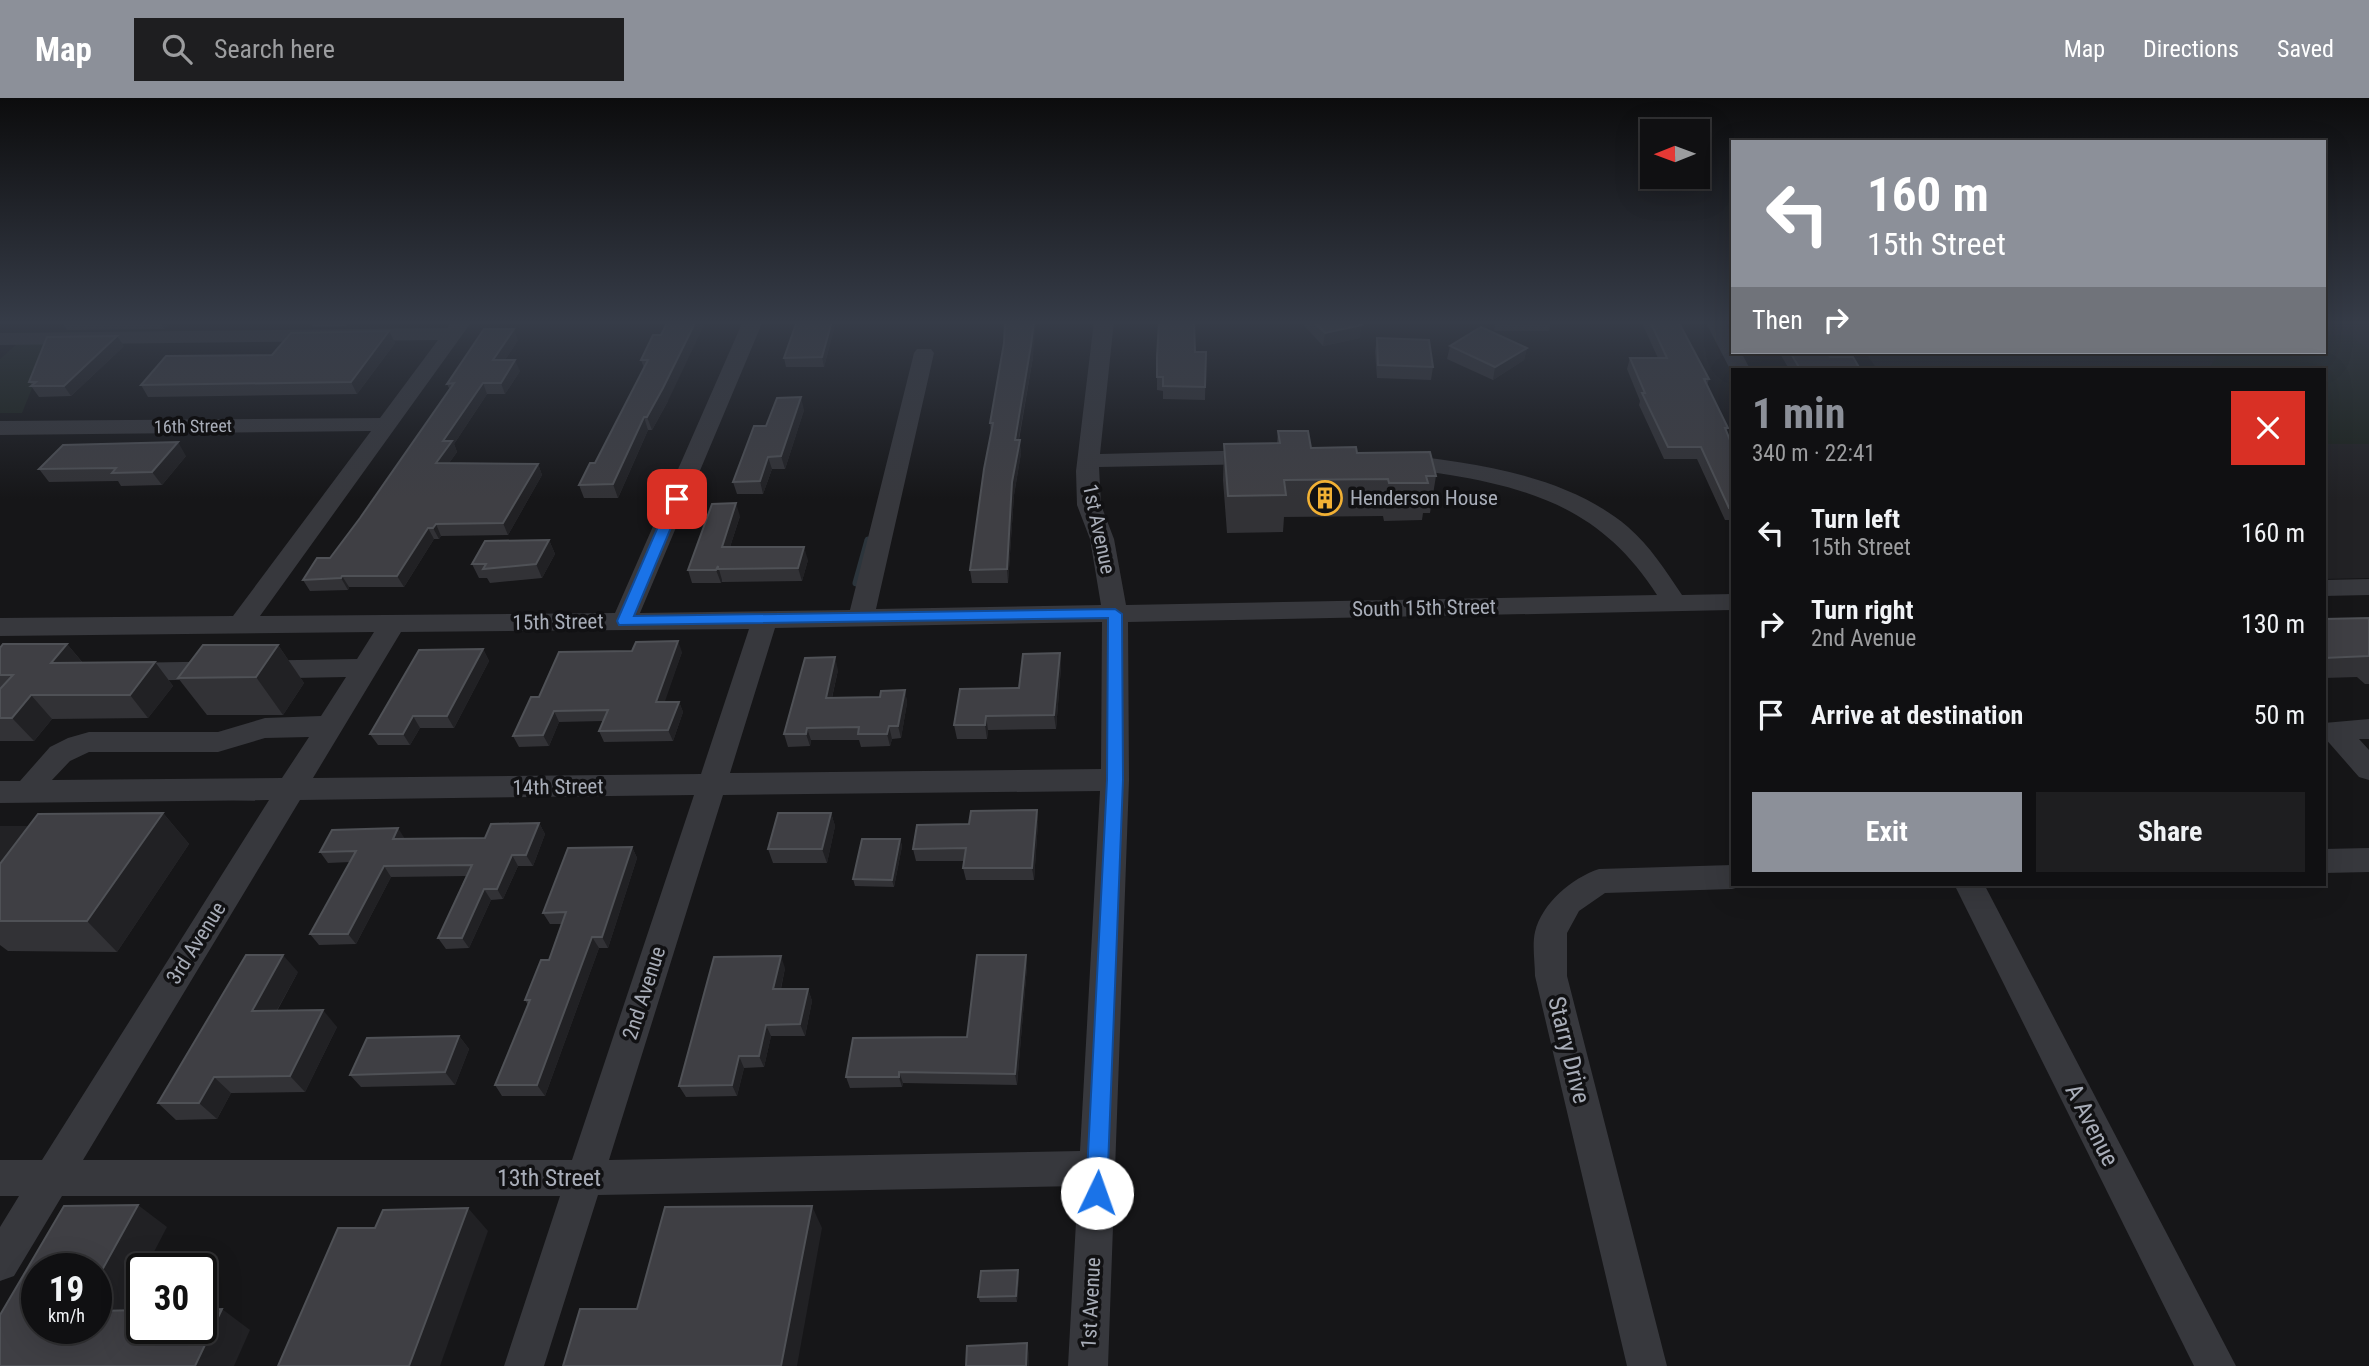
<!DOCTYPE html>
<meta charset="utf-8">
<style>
:root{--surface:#101012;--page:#1e1e20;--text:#f1f3f6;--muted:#9c9d9f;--line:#303032;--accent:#8c9099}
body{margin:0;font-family:"Roboto Condensed",sans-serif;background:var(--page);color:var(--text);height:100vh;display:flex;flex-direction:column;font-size:26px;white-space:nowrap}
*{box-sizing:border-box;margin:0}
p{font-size:23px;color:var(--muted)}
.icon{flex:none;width:38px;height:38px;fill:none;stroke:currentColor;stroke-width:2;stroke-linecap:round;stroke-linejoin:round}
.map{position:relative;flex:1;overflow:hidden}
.side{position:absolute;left:1731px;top:270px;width:595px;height:518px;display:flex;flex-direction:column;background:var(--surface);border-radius:0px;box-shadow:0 7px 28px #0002,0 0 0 2px var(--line)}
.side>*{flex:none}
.guide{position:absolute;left:1731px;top:42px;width:595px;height:214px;border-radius:0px;box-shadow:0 7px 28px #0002,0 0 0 2px var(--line);background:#8c9099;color:#fff;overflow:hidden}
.needle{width:46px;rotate:269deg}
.controls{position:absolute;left:1640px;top:21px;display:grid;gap:14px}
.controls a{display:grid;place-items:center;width:70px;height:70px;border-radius:0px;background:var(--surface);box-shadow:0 7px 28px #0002,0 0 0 2px var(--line);font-size:35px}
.speed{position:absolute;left:21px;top:1155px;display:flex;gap:14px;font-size:35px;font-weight:700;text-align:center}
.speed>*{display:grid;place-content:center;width:91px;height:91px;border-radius:50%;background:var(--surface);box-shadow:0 7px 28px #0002,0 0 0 2px var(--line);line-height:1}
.speed small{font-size:18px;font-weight:400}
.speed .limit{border:4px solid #111;border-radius:10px;background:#fff;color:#111}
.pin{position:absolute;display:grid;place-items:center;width:60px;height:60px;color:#fff;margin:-30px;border-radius:14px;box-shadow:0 4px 10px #0006}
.me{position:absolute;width:77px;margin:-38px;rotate:3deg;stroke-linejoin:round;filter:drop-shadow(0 0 5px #0008)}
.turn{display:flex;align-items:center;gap:24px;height:147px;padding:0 21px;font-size:32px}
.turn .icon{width:91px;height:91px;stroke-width:2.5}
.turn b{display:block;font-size:49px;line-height:60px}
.then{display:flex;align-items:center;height:66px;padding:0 21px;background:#0003;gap:14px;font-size:26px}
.round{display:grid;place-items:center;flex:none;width:74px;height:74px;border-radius:0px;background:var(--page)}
.summary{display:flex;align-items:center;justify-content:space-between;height:119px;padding:0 21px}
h1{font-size:42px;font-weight:700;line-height:52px;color:var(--accent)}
.cta{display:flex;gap:14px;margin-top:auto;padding:14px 21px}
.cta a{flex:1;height:80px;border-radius:0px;background:var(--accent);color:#fff;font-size:28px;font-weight:700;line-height:80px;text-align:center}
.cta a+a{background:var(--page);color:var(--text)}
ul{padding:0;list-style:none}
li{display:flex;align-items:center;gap:21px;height:91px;padding:0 21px}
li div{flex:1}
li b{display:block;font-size:26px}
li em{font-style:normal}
header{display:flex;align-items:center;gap:42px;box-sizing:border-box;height:98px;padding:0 35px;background:var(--accent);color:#fff}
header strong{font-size:33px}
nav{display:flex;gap:38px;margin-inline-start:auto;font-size:24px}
.search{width:490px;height:63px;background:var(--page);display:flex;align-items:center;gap:18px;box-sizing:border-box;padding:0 24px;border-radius:0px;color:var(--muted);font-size:26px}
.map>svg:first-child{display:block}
</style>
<header>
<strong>Map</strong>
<div class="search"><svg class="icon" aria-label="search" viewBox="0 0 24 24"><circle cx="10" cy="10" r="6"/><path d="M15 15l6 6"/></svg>Search here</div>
<nav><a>Map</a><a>Directions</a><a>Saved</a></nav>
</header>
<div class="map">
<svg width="2369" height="1268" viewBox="0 0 2369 1268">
<rect width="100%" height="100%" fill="#161618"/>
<g fill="#222225">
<polygon points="2324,223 2369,223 2369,480 2324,481 2324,271 1877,271 1865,254 2324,254"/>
<polygon points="0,728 45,728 0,789"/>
</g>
<g fill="#1c231d">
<polygon points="2350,237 2369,252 2369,346 2324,346 2324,271 2209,271 2216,259 2222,254 2324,254 2324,238"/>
<polygon points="19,244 51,244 22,315 0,315 0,261"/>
</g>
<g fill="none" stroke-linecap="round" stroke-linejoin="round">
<polyline stroke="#2c353c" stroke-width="7" points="856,485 868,442"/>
<g fill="#37383d" fill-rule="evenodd">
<path d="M 452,223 L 468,223 L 470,226 L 260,518 L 615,515 L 743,223 L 763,223 L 640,515 L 850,512 L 914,255 L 917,251 L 931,251 L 934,255 L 876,511 L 1101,507 L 1090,441 L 1077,407 L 1076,373 L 1094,223 L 1114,223 L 1100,356 L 1260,352 L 1268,354 L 1271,359 L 1268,364 L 1260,366 L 1099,369 L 1101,407 L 1114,441 L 1126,507 L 1657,497 C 1606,417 1541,392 1450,377 C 1429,373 1407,373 1386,368 L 1383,363 L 1386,358 L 1394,356 C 1472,364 1567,377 1628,429 C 1650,448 1666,473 1682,497 L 1732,496 L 1732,512 L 1128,524 L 1129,682 L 1108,1268 L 1068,1268 L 1078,1088 L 598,1097 L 544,1268 L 504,1268 L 560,1098 L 62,1098 L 14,1178 L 0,1183 L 0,1129 L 19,1098 L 0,1098 L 0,1062 L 42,1062 L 269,702 L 0,705 L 0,683 L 20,683 L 50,649 L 68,640 L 89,634 L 218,634 L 265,620 L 321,618 L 346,579 L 123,583 L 114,581 L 110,574 L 114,567 L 123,565 L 357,561 L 374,534 L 0,538 L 0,520 L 233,518 L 371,333 L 0,337 L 0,323 L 380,320 L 438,242 L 0,247 L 0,235 L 447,230 ZM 1102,524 L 1101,671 L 730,675 L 775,530 ZM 749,531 L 701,676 L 313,680 L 401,534 ZM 309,639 L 282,680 L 52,682 L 70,663 L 89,654 L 218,654 L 265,640 ZM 1100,693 L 1080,1053 L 609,1062 L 723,697 ZM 694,697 L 572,1062 L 83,1062 L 300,702 Z"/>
<polygon points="1705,223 1725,223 1732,237 1732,254 1741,254 1750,271 1732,271 1732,275"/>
<polygon points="2369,481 2369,497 2324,498 2324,482"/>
<polygon points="2369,621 2369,641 2359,641 2369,652 2369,682 2359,679 2324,639 2324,625"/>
<polygon points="2369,750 2369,774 2324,775 2324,751"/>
<path d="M 1732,767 L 1732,786 L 1744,786 L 1743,788 L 1732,791 L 1605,795 L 1579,813 L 1567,835 L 1567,878 L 1667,1268 L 1627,1268 L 1535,878 C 1535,865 1532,847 1535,834 C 1542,805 1572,780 1599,771 Z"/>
<polygon points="1954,786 1984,786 2236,1268 2194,1268"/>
</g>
</g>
<g fill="#323236">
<polygon points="61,223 171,223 164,231 67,232"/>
<polygon points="310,223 351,223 346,228 313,229"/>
<polygon points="797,223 836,223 824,269 786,269 784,260"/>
<polygon points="1300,223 1357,223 1360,240 1323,248"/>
<polygon points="1496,223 1551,223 1549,233 1494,233"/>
<polygon points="1641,223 1678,223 1709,281 1707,287 1728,330 1726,334 1732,347 1732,422 1725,422 1697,361 1664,361 1639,307 1640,303 1627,271 1630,260 1658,260"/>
<polygon points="389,233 395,245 357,296 148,299 141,287 272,257"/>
<polygon points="653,237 668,303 652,332 648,332 618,400 584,400 579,387 595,365 644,270 641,262"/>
<polygon points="1377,240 1433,269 1431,282 1377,280 1375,253"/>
<polygon points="518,242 505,262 520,273 505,296 487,296 454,346 457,354 449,365 538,366 542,377 508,437 441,438 439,441 434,441 404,489 349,489 348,492 310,493 303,482 330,460 360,420 450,292 447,286"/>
<polygon points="124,248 71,298 39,299 31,288 32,287 29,284"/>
<polygon points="1450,248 1527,250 1524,262 1493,282 1447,261"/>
<polygon points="1195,254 1206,254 1205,302 1163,301 1163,293 1157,292 1157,259"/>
<polygon points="1779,254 1827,254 1830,259 1860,271 1789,271"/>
<polygon points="1033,259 1019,342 1021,355 1014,397 1008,485 972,485 970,472 991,335 990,325"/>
<polygon points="804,312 785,371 772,371 763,396 737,396 733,384 766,328"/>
<polygon points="1278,333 1311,350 1357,355 1436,378 1430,415 1423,415 1422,422 1384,423 1383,418 1284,419 1283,434 1227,435 1223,382 1224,346 1277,345"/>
<polygon points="186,358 162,387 121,388 118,383 49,384 39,371"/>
<polygon points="740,418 730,449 808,462 802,483 722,484 722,482 721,485 692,485 688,472"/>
<polygon points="549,442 555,456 542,480 490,485 487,480 479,480 472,466"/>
<polygon points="2369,520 2369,586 2365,586 2357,579 2324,580 2324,521"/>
<polygon points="67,546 83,565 155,564 173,588 148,620 52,621 34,643 0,643 0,550"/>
<polygon points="278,547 304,585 283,617 207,617 178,580"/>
<polygon points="483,551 489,563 454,630 420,630 410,647 378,647 370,636"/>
<polygon points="682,554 664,604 679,604 683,614 673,643 604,644 599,633 603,623 559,624 549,648 519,649 513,638 539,599"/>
<polygon points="1060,555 1061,569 1056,631 988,632 987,641 957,641 954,627 1019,590"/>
<polygon points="838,572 832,600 880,599 905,592 907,605 901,640 892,641 890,648 861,649 859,642 811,642 810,648 788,649 784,636"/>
<polygon points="1037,712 1038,724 1034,782 966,782 963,770 964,763 916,763 913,751 969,726"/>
<polygon points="163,715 189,746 117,854 8,853 0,847 0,766"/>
<polygon points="831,715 835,728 827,765 773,765 768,751"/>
<polygon points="539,725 545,736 533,768 518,768 503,801 491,802 469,850 446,851 438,840 466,778 391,779 356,846 319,847 310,836 350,764 328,765 320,754 405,740 485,740"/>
<polygon points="900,741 902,748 894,789 855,788 853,781"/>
<polygon points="632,749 637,760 608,850 599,850 545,998 502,998 495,987 528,907 525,902 549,862 562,826 550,826 543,815"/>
<polygon points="1026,857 1027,868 1017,987 903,985 902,989 850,990 846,979 967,939"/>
<polygon points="785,870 781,891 808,891 812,903 805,938 771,938 764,969 744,970 737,998 686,999 679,988"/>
<polygon points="298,874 277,913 337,929 305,994 231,995 217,1021 176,1022 158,1005"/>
<polygon points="459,938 469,951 455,987 361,989 350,977"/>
<polygon points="1019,1178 1017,1204 980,1204 978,1199"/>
</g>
<g fill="#212124">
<polygon points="159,223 171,223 164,231"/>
<polygon points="344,223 351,223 346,228"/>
<polygon points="696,223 706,223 668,303 652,332 647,319"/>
<polygon points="832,223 836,223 824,269 822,259"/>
<polygon points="1034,223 1036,223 1033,259 1016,355 1015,342"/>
<polygon points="1362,227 1360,240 1323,248 1325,235"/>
<polygon points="514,231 518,242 498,273 493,262"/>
<polygon points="389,233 395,245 357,296 351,284"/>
<polygon points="117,238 124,248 71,298 64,288"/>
<polygon points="1527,250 1524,262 1493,282 1495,269"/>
<polygon points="515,262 520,273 505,296 501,285"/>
<polygon points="483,285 487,296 454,346 457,354 441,376 436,365 443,343"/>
<polygon points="801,299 804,312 785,371 781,358"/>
<polygon points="644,319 648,332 618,400 613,386"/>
<polygon points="1020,342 1021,355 1014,397 1008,485 1007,471 1012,384"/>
<polygon points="178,344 186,358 162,387 152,374"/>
<polygon points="768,359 772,371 763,396 760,383"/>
<polygon points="538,366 542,377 508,437 503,425"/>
<polygon points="736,405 740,418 726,461 722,449"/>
<polygon points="436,426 441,438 439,441 433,430"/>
<polygon points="428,430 434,441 404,489 397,478"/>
<polygon points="549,442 555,456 542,480 536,466"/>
<polygon points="804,449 808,462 802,483 798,470"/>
<polygon points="718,468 722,482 721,485 716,472"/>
<polygon points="342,478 349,489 348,492 341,480"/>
<polygon points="678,543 682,554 661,615 656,604"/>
<polygon points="67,546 86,569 51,565"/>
<polygon points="278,547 304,585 283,617 256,579"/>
<polygon points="483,551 489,563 454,630 447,618"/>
<polygon points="1060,555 1061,569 1056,631 1054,617"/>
<polygon points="835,559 838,572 829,612 826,600"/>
<polygon points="155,564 173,588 148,620 130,597"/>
<polygon points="905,592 907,605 901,640 898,628"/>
<polygon points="31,597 52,621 34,643 12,620"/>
<polygon points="679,604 683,614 673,643 668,632"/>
<polygon points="554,613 559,624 549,648 543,637"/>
<polygon points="413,618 420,630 410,647 403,636"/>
<polygon points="986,618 988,632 987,641 985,627"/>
<polygon points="889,628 892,641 890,648 887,636"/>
<polygon points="807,630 811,642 810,648 806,636"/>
<polygon points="1037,712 1038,724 1034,782 1032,770"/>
<polygon points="163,715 189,746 117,854 87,823"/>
<polygon points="831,715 835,728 827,765 822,751"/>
<polygon points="539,725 545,736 533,768 526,757"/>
<polygon points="398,730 405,741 393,741"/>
<polygon points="900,741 902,748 894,789 892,782"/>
<polygon points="632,749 637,760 608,850 602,839"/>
<polygon points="512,757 518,768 503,801 497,791"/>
<polygon points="384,768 391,779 356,846 348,836"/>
<polygon points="484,791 491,802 469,850 462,840"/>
<polygon points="592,839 599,850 545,998 537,987"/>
<polygon points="283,857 298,874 267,930 252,913"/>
<polygon points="1026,857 1027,868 1017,987 1015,976"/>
<polygon points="781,858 785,870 778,903 773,891"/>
<polygon points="808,891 812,903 805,938 800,926"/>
<polygon points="323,912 337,929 305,994 290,978"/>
<polygon points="766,927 771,938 764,969 759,958"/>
<polygon points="459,938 469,951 455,987 445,974"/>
<polygon points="739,958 744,970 737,998 732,987"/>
<polygon points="899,974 903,985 902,989 899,979"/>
<polygon points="214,979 231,995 217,1021 199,1005"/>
<polygon points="138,1107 167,1129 145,1171 142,1171 142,1178 112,1234 96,1224 96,1183"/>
<polygon points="812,1108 822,1130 797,1268 781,1268"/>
<polygon points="468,1110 488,1133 440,1268 409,1268"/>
<polygon points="1018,1172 1019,1178 1017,1204 1016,1198"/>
<polygon points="222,1211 250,1232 234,1268 195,1268"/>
<polygon points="1027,1245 1029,1255 1029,1268 1026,1268"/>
</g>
<g fill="#3f3f44" stroke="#4f5156" stroke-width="2">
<polygon points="668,223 696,223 663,290 647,319 644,319 613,386 579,387 590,365 595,365 648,262 641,262 653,237 661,237"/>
<polygon points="797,223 832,223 822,259 784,260"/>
<polygon points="1005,223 1034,223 1031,247 1015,342 1020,342 1012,384 1007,471 970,472 984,371 993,325 990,325 1004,245"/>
<polygon points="1159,223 1194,223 1195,254 1206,254 1205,289 1163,288 1163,279 1157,279 1157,259"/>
<polygon points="1313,223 1357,223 1362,227 1325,235"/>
<polygon points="1650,223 1678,223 1709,281 1704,281 1728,330 1725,330 1732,347 1732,410 1729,410 1701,349 1668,349 1642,295 1645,295 1630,260 1667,260"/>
<polygon points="1481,229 1527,250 1495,269 1450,248"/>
<polygon points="484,231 514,231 493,262 515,262 501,285 483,285 443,343 452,343 436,365 538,366 503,425 436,426 433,430 428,430 397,478 342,478 341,480 303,482 317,460 330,460 360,420 454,285 447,286"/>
<polygon points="389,233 351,284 141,287 166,258 272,257 291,235"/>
<polygon points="117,238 64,288 31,288 36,284 29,284 47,239"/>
<polygon points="1377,240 1429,242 1433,269 1378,267"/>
<polygon points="1790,254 1827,254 1830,259 1853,259 1860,271 1800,271"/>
<polygon points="801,299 781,358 768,359 760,383 733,384 754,328 766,328 777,300"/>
<polygon points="1278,333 1308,333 1311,350 1356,349 1357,355 1430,354 1436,378 1426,378 1428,385 1389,385 1388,381 1284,382 1286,397 1228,398 1224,346 1280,345"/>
<polygon points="178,344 152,374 112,375 116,370 39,371 63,347"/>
<polygon points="736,405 722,449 804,449 798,470 718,471 718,468 716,472 688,472 712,406"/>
<polygon points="549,442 536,466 483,471 486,466 472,466 485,443"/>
<polygon points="2369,520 2369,558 2324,560 2324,521"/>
<polygon points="678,543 656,604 679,604 668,632 599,633 608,612 554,613 543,637 513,638 531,599 539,599 559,554 632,553 636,544"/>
<polygon points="3,546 67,546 51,565 155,564 130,597 31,597 12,620 0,620 0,591 13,577 0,577 0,550"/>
<polygon points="203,547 278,547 256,579 178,580"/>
<polygon points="483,551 447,618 413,618 403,636 370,636 419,552"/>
<polygon points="1060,555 1054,617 986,618 985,627 954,627 960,591 1019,590 1023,556"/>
<polygon points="835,559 826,600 880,599 881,593 905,592 898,628 889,628 887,636 858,636 859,629 807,630 806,636 784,636 805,560"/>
<polygon points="1037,712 1032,770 963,770 966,750 913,751 917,727 969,726 971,713"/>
<polygon points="163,715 87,823 0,823 0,766 38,716"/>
<polygon points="778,715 831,715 822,751 768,751"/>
<polygon points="539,725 526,757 512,757 497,791 484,791 462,840 438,840 472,767 384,768 348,836 310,836 356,753 320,754 332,732 398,730 393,741 485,740 491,726"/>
<polygon points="862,741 900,741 892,782 853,781"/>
<polygon points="632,749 602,839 592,839 537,987 495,987 530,902 525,902 541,862 549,862 566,814 543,815 568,750"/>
<polygon points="246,857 283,857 252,913 323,912 290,978 214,979 199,1005 158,1005"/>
<polygon points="977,857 1026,857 1015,976 899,974 899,979 846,979 853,940 967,939"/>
<polygon points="781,858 773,891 808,891 800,926 766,927 759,958 739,958 732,987 679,988 714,859"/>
<polygon points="459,938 445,974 350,977 367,940"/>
<polygon points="138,1107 96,1183 96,1171 37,1171 37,1230 96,1230 96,1213 142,1212 142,1230 201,1230 201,1212 222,1211 195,1268 0,1268 0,1217 64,1108"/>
<polygon points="812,1108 781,1268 563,1268 580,1211 637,1211 665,1109"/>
<polygon points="468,1110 409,1268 278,1268 338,1130 375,1130 383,1112"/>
<polygon points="1018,1172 1016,1198 978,1199 981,1173"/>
<polygon points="1027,1245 1026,1268 966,1268 967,1248"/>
</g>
<linearGradient id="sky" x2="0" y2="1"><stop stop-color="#0c0c0d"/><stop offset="0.56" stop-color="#363c48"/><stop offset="1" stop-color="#363c48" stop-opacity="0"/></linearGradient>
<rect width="2369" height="401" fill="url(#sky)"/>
<polygon fill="#1a73e8" stroke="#114b97" stroke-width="2" points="677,397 683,401 634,518 1115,511 1122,516 1123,682 1107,1095 1104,1102 1097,1105 1089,1102 1086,1095 1107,682 1108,520 619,527 617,523 670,401"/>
<defs>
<g id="building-ring" transform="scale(1.75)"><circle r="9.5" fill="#111113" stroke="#f2b134" stroke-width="1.5"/><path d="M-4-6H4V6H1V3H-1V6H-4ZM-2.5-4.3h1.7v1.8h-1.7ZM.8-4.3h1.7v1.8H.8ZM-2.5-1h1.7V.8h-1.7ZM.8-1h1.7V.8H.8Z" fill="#f2b134"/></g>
</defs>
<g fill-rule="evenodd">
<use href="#building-ring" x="1325" y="400"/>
</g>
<g text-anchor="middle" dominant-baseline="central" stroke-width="7" stroke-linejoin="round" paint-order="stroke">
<g font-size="18" fill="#a8adb8" stroke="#111113">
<text transform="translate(193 328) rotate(-1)">16th Street</text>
</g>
<g font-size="21" fill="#a8adb8" stroke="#111113" text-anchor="start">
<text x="1350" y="400">Henderson House</text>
</g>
<g font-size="21" fill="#a8adb8" stroke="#111113">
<text transform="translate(1099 431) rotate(78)">1st Avenue</text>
<text transform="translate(1424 510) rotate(-1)">South 15th Street</text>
<text transform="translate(558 524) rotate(-1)">15th Street</text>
<text transform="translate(558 689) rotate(-1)">14th Street</text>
<text transform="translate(196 845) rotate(-58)">3rd Avenue</text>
<text transform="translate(644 895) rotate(-72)">2nd Avenue</text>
<text transform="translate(1091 1205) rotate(-87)">1st Avenue</text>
</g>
<g font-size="24" fill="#a8adb8" stroke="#111113">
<text transform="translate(1569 952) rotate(76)">Starry Drive</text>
<text transform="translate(2092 1027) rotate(63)">A Avenue</text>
<text x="549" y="1080">13th Street</text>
</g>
</g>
</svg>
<div class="controls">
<a><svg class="needle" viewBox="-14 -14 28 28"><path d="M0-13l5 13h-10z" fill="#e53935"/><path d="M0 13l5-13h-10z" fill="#9c9d9f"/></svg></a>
</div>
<div class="speed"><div>19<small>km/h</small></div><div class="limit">30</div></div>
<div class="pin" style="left:677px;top:401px;background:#d93025"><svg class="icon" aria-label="arrive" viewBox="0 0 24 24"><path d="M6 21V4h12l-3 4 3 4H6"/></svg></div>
<svg class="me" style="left:1097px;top:1095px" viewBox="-20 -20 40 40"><circle r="19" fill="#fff"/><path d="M0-13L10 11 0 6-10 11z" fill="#1a73e8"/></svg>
<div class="guide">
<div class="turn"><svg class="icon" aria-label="left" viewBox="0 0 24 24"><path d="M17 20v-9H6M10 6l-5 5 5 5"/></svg><div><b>160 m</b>15th Street</div></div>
<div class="then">Then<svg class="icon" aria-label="right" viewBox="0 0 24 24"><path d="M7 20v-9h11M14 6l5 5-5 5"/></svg></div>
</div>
<section class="side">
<div class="summary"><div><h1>1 min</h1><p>340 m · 22:41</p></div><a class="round" style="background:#d93025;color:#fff"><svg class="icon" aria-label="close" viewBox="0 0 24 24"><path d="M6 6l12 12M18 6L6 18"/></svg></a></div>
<ul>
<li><svg class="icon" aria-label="left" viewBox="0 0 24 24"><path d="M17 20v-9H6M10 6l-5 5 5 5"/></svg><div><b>Turn left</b><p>15th Street</p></div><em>160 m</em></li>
<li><svg class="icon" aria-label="right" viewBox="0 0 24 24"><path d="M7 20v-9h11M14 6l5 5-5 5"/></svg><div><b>Turn right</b><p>2nd Avenue</p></div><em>130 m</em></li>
<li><svg class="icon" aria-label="arrive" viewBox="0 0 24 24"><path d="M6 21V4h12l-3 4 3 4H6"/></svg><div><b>Arrive at destination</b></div><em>50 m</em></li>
</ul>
<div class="cta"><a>Exit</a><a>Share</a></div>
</section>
</div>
